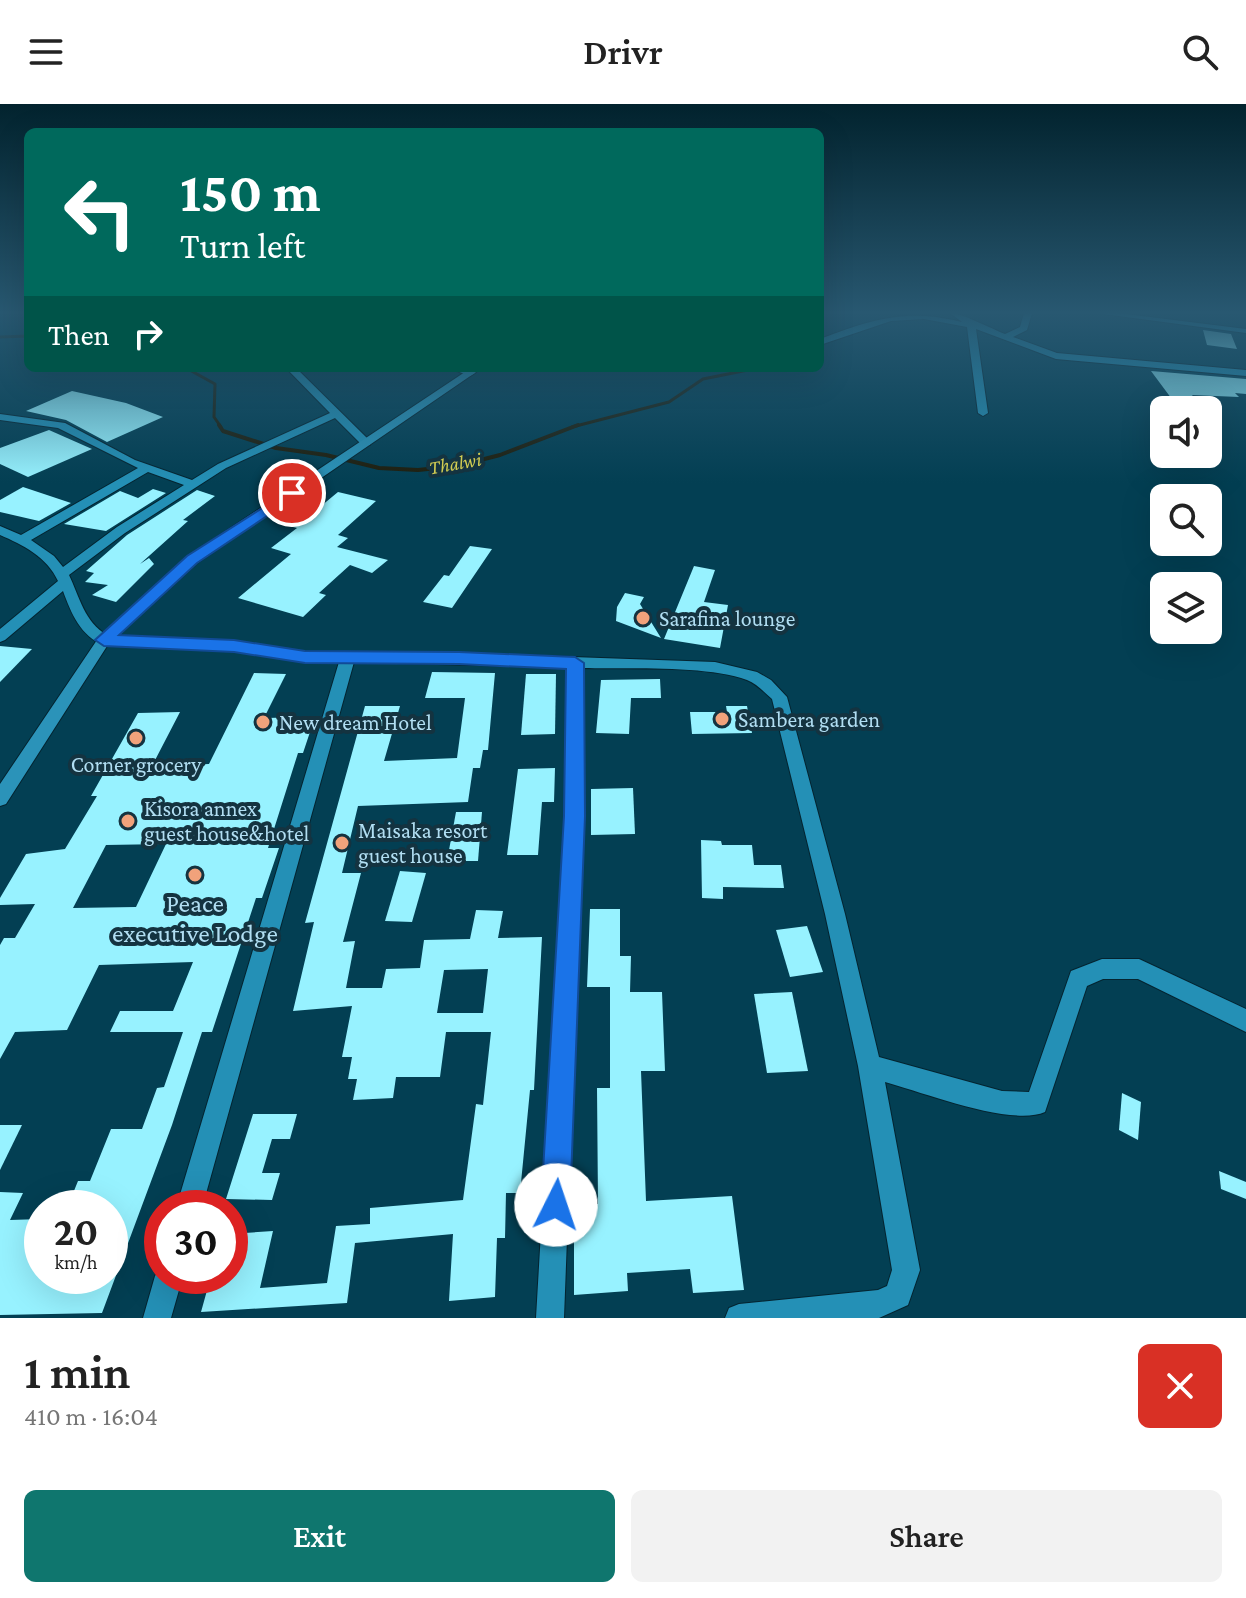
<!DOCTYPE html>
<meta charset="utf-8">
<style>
:root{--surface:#fff;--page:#f2f2f2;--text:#222;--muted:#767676;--accent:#0f766e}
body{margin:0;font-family:"Crimson Pro",serif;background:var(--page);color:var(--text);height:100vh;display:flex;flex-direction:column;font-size:30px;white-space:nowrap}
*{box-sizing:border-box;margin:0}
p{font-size:26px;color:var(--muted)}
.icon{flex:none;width:44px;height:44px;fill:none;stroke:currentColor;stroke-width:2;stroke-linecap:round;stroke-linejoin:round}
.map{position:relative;height:1214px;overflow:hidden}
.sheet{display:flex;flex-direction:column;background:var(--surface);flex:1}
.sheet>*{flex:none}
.banner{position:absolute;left:24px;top:24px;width:800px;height:244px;border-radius:12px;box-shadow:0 8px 32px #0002;background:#00695c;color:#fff;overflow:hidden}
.fabs{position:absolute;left:1150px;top:292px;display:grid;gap:16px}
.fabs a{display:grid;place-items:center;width:72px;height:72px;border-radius:12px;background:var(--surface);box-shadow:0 8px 32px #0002;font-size:40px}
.speed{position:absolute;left:24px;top:1086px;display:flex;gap:16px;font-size:40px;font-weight:700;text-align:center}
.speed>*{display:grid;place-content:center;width:104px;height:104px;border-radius:50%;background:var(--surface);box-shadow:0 8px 32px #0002;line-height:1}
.speed small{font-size:20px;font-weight:400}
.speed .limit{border:12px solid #d22;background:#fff;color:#111}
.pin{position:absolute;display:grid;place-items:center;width:68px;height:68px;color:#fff;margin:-34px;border:4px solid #fff;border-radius:50%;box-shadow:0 2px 8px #0007}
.me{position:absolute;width:88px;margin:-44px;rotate:4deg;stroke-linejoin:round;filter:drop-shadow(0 0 6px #0008)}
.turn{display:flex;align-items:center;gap:28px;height:168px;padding:0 24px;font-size:36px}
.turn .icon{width:104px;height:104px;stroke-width:2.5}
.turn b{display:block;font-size:56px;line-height:68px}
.then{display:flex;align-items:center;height:76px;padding:0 24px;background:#0003;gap:16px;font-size:30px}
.round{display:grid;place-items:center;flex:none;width:84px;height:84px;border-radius:12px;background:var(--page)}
.summary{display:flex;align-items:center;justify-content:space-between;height:136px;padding:0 24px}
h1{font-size:48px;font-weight:600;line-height:60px}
.cta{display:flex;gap:16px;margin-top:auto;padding:16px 24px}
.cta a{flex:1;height:92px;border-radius:12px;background:var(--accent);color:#fff;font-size:32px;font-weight:600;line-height:92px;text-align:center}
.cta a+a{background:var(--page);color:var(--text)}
header{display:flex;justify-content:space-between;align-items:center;height:104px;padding:0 24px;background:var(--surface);font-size:36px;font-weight:600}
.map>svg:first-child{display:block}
</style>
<header><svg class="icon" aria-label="menu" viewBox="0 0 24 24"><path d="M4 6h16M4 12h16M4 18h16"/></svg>Drivr<svg class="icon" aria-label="search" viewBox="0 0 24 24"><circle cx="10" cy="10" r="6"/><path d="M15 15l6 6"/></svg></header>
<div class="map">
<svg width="1246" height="1214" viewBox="0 0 1246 1214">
<rect width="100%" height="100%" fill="#033f53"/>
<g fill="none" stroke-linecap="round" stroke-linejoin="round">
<g stroke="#1f1e0d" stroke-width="3">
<polyline points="0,233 28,232"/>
<polyline points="186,264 215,280 214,313 221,323"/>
<polyline points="572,323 669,298 703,275 758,264"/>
</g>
<polyline stroke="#1f1e0d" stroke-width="4" points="219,321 223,327 276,344 326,351 379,364 418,366 457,362 500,351 578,321"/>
</g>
<g fill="#97f2ff" fill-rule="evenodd">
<polygon points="1203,226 1231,230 1237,245 1207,241"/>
<polygon points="1151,267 1246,275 1246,290 1235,289 1239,293 1192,291 1204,306 1180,306"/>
<polygon points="72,287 126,299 163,313 107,338 66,316 26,307"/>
<polygon points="49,326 92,345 28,373 0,360 0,344"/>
<polygon points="23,383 71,399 39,417 0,408 0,396"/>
<polygon points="153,385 166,389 106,427 64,420 120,387 138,394"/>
<polygon points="197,386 215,392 183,416 188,417 140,460 149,454 154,460 116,498 92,491 108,481 85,478 94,469 86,467 127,431"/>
<polygon points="338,388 376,397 338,431 348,434 337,443 388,456 372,469 350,461 319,489 326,491 303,513 238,494 291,450 271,444 297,424 289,422 308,406 315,407"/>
<polygon points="470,442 492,445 452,504 423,498 444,471 449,472"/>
<polygon points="694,462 715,466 704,498 728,501 720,544 664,535"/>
<polygon points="625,489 644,493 640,500 661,534 616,517 617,503"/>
<polygon points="0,542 32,545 0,578"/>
<path d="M 432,568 L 495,569 L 488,646 L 483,646 L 480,664 L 473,664 L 468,698 L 358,702 L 342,769 L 361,769 L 343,838 L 355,837 L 346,884 L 382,884 L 386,865 L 420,864 L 424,836 L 470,835 L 476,806 L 503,807 L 498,834 L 542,833 L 534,986 L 530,986 L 520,1089 L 506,1089 L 505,1134 L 497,1134 L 495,1193 L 449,1197 L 453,1130 L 355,1139 L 347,1199 L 201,1208 L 211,1172 L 230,1172 L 230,1130 L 273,1127 L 260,1184 L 327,1179 L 336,1122 L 370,1120 L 370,1104 L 463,1096 L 476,1000 L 483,1001 L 491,928 L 446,928 L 440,973 L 396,973 L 393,994 L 353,996 L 357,975 L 348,975 L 352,953 L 342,953 L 352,902 L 293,907 L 314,818 L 305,819 L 365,602 L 400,602 L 384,657 L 457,654 L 465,594 L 425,594 ZM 488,865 L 483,909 L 437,909 L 444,866 Z"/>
<path d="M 254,569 L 286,570 L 264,614 L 315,613 L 303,649 L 298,649 L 268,744 L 279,744 L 262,794 L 256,794 L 212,928 L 202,928 L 172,1021 L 102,1209 L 0,1211 L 0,1088 L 23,1089 L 10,1116 L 42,1115 L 42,1172 L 110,1172 L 110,1104 L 67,1104 L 78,1077 L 90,1077 L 111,1025 L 142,1025 L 157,984 L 164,983 L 183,928 L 110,928 L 120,907 L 173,907 L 193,858 L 99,861 L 67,926 L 15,928 L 0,955 L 0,841 L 4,834 L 15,834 L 35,800 L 0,801 L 0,794 L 26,750 L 65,745 L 97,692 L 91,692 L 138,609 L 180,608 L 152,662 L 209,660 ZM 166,740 L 136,803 L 73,804 L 106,741 Z"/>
<polygon points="526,570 556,570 555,630 521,631"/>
<polygon points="660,575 661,594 631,594 629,630 596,629 601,576"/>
<polygon points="726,602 747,602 752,629 692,630 690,608 727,608"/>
<polygon points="555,664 554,698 542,698 538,751 507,751 518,665"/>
<polygon points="633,684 635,730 591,731 591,685"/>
<polygon points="456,708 482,708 478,757 447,757"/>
<polygon points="701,736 721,737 722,741 752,741 754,761 781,761 784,784 723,783 723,795 702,794"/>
<polygon points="400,767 426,769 412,818 385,817"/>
<polygon points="590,805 620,805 620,852 631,852 630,888 662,888 665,967 641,967 646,1097 732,1092 744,1186 693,1189 690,1165 627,1169 628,1187 574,1191 574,1101 598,1100 597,984 610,984 610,883 587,883"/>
<polygon points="807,822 823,868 790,873 776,826"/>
<polygon points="792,888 808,967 767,969 754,890"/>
<polygon points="1122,989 1141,998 1138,1036 1119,1026"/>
<polygon points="253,1010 297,1010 290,1035 272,1035 262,1069 280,1069 272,1096 226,1095"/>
<polygon points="0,1021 22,1021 0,1066"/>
<polygon points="1219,1067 1246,1078 1246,1095 1221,1085"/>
</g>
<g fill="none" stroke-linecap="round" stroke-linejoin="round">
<g stroke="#042430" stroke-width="2">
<g id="street">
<path d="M 950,209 C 962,209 992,225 1005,230 L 1020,223 L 1024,209 L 1032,209 L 1027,226 L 1013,233 L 1057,249 L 1246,266 L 1246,272 L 1056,255 L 976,225 L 988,309 L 983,312 L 978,309 L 967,223 L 924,215 L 891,217 L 820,241 L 820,235 C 873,215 906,204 962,218 Z"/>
<polygon points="1096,209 1118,209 1246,225 1246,229"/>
<path d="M 286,264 L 296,264 L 370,337 L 370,341 L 362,341 L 335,314 L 226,364 L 125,429 L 69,471 C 79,492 85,519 107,531 L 234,537 L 305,548 L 459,549 L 715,558 L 757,568 L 771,576 L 787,593 L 845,810 L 879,953 L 1002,987 L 1029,988 L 1071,867 L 1102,855 L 1139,855 L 1246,905 L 1246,928 L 1138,875 L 1103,875 L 1087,882 L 1045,1008 C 1011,1023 922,988 885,978 L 920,1166 L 908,1201 L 879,1214 L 725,1214 L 729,1204 L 739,1200 L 878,1186 L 887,1182 L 892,1166 L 858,962 L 825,810 L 772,595 C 764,588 757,580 747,576 C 707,561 627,565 583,564 L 583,712 L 564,1214 L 536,1214 L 565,712 L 567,563 L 354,558 L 202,1104 L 176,1104 L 339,558 L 305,558 L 234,547 L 104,541 C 81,533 71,509 63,487 L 5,536 L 0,538 L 0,525 L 58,477 C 47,453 23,441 0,431 L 0,422 L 21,431 L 138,364 L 58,324 L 0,316 L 0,310 L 65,319 L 135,356 L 192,376 L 218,360 L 330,309 ZM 148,368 L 184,381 L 117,423 L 63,463 L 54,452 L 31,436 Z"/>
<polygon points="449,264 463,264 475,269 470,272"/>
<polygon points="162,1161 162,1172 183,1172 171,1214 143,1214 155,1172"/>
</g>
</g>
<g stroke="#042430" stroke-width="2">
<polygon id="secondary" points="471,264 482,264 197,459 109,539 6,700 0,702 0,680 99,533 187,453"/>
</g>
<use href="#street" fill="#2490b6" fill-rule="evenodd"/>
<use href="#secondary" fill="#2b93b9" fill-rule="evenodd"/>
</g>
<linearGradient id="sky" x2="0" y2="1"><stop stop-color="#02232e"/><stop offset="0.55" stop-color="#285871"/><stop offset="1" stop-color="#285871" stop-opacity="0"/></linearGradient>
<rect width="1246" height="379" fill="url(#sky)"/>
<polygon fill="#1a73e8" stroke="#114b97" stroke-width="2" points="292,385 299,389 297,392 197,459 119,531 234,536 305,547 459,548 575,553 584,559 585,712 570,1101 566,1111 556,1116 545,1111 541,1101 564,712 566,565 459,560 305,559 234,548 104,542 95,536 187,452"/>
<g fill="#f1a27b" stroke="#143340" stroke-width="3">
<circle cx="643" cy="514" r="8"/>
<circle cx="722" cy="615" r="8"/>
<circle cx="263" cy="618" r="8"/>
<circle cx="136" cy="634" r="8"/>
<circle cx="128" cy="717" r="8"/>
<circle cx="342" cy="739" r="8"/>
<circle cx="195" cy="771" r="8"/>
</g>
<g text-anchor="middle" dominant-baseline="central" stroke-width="8" stroke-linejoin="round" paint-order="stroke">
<g font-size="20" font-style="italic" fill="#d1cc52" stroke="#143340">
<text transform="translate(455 359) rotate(-10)">Thalwi</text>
</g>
<g font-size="22" fill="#b1def2" stroke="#143340" text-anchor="start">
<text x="659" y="514">Sarafina lounge</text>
<text x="738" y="615">Sambera garden</text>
<text x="279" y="618">New dream Hotel</text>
<text x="136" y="660" text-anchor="middle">Corner grocery</text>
<text x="144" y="704">Kisora annex<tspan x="144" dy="25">guest house&amp;hotel</tspan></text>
<text x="358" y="726">Maisaka resort<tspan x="358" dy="25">guest house</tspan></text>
</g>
<g font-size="26" fill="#b1def2" stroke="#143340">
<text x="195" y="799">Peace<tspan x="195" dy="30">executive Lodge</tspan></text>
</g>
</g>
</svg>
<div class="fabs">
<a><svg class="icon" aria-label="sound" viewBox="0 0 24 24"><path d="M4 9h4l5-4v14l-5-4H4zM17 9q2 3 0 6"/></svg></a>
<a><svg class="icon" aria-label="search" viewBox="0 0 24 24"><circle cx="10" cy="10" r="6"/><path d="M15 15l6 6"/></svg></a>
<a><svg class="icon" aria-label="layers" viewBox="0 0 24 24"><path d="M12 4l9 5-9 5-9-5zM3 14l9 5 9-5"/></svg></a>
</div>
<div class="speed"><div>20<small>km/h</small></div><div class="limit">30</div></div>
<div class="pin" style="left:292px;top:389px;background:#d93025"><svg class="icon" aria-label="arrive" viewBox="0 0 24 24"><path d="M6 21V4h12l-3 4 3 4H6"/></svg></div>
<svg class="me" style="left:556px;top:1101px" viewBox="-20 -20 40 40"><circle r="19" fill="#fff"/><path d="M0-13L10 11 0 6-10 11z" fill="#1a73e8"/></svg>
<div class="banner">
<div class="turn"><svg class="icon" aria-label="left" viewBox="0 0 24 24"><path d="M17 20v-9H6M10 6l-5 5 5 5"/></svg><div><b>150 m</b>Turn left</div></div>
<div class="then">Then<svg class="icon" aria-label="right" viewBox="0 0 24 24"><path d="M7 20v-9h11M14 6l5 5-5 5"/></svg></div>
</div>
</div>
<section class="sheet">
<div class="summary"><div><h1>1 min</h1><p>410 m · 16:04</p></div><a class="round" style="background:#d93025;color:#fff"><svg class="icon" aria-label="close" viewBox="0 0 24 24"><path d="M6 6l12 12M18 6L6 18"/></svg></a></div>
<div class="cta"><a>Exit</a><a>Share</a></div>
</section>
